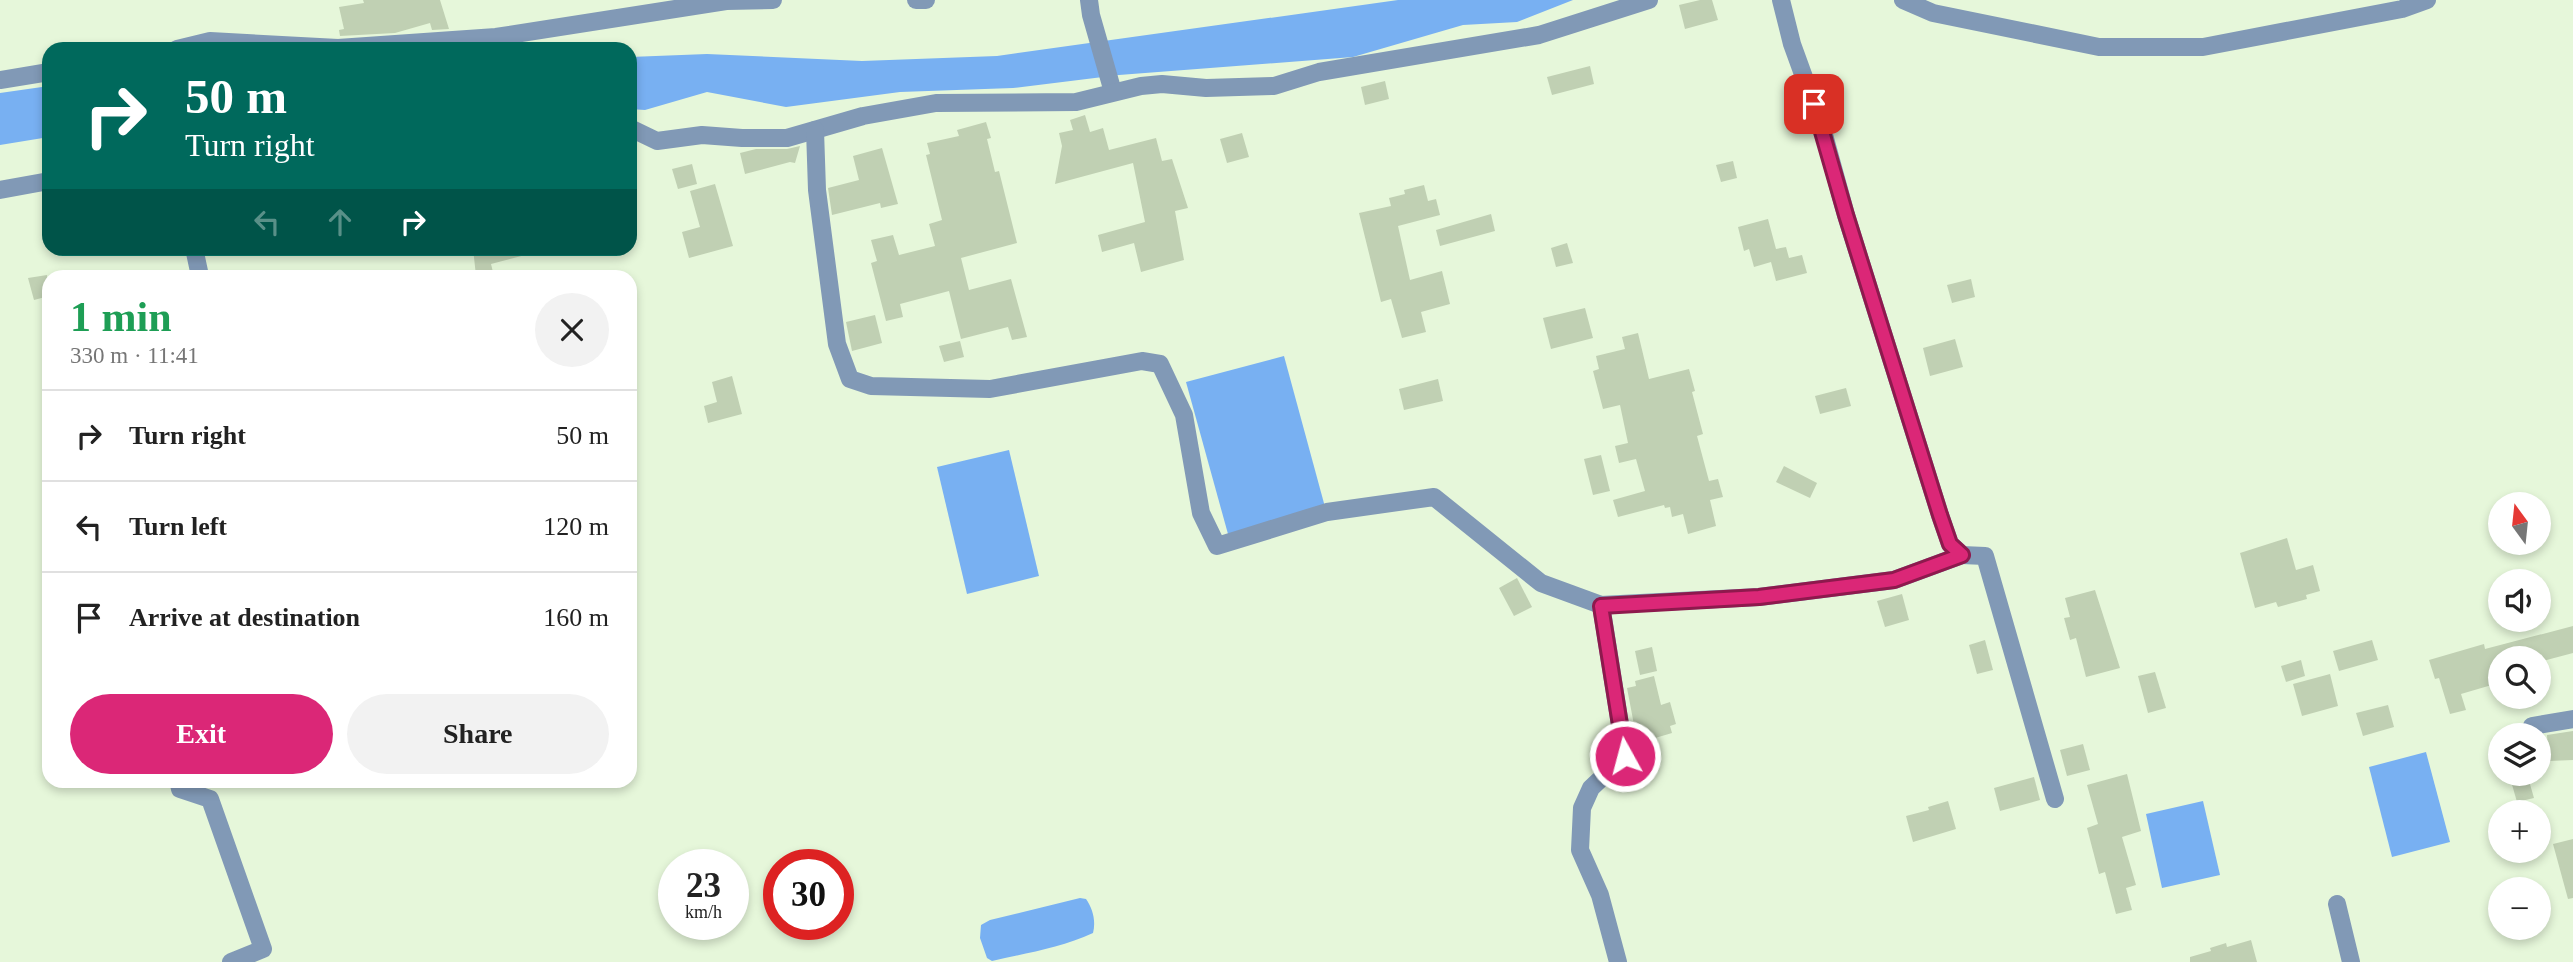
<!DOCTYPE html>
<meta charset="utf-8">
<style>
:root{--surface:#fff;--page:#f2f2f2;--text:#222;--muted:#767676;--line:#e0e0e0;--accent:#db2777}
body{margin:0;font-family:"Times New Roman",serif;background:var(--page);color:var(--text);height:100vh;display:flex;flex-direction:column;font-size:26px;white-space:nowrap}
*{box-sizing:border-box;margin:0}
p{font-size:23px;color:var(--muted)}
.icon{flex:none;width:38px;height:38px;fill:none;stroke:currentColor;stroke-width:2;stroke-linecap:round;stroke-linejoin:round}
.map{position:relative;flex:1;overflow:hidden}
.side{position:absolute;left:42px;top:270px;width:595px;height:518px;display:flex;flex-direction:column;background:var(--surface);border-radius:21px;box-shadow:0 4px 10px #0003}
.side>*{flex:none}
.hud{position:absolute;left:42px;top:42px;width:595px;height:214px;border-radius:21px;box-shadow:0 4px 10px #0003;background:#00695c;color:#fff;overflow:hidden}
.needle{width:46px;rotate:345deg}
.tools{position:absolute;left:2488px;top:492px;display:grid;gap:14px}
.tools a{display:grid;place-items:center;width:63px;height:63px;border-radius:50%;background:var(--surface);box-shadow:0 4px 10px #0003;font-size:35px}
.speed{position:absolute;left:658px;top:849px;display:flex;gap:14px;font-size:35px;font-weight:700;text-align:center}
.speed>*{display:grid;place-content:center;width:91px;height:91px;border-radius:50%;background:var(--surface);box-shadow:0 4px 10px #0003;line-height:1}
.speed small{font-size:18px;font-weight:400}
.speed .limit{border:10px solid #d22;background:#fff;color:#111}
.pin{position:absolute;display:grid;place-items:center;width:60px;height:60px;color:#fff;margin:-30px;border-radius:14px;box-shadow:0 4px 10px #0006}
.me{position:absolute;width:77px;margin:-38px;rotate:353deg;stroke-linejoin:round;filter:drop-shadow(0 0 5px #0008)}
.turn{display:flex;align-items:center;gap:24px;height:147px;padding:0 28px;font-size:32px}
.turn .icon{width:91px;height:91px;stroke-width:2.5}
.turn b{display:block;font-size:49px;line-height:60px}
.lanes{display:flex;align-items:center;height:66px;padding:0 28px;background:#0003;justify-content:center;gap:35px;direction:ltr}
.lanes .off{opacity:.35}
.round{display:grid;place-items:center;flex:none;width:74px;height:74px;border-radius:37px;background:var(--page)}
.headline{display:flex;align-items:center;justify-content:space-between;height:119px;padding:0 28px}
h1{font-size:42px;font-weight:700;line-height:52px;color:#1e9e55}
.cta{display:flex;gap:14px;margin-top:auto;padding:14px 28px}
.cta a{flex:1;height:80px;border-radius:42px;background:var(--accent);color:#fff;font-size:28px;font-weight:700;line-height:80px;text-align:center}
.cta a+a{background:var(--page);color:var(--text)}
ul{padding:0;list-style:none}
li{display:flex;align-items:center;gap:21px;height:91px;padding:0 28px;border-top:2px solid var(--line)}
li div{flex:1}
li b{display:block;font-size:26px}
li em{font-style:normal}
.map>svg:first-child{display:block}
</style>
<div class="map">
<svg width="2573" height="962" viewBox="0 0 2573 962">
<rect width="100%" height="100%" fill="#e6f7da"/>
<g fill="#78b0f2">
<polygon points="1398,0 1573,0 1517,22 1463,25 1353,57 1119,75 1013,88 900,92 786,107 707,92 645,110 630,109 630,57 707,54 862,61 997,56"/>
<polygon points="49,86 49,137 0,145 0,93"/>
<polygon points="1284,356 1325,507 1228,534 1186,382"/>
<polygon points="1009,450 1039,576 967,594 937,467"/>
<polygon points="2426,752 2450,842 2392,857 2369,767"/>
<polygon points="2203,801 2220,875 2162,888 2146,814"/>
<path d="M 1080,898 L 1086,899 C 1093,909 1096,921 1093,933 C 1061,948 1026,953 992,961 L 987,958 L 980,938 L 981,925 L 990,920 Z"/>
</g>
<g fill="#c0d0b3">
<polygon points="363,0 440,0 449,29 432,30 430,23 395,33 340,36 339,30 344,29 339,7 364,3"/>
<polygon points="1700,0 1712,0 1718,20 1685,29 1679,5"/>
<polygon points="1590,66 1594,84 1552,95 1547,77"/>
<polygon points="1385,81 1389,99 1365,105 1361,87"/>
<polygon points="1085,115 1090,132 1103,128 1109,150 1156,138 1162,161 1172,159 1188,208 1175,211 1184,260 1141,272 1134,243 1102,252 1098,235 1145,222 1133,163 1055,184 1062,146 1059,133 1073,130 1070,120"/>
<polygon points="986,122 991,138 987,139 995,172 999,171 1017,243 961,258 969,290 1011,279 1027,337 1012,340 1008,327 961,339 949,291 900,304 903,317 886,321 871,263 877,261 871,240 893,235 899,255 935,246 929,224 942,220 926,155 930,154 927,143 959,136 957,130"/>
<polygon points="1242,133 1249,157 1227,163 1220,139"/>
<polygon points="800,146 795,163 790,162 745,174 740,153 756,149 787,149"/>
<polygon points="882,148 898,204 881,208 880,203 832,215 828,188 859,180 853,156"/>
<polygon points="1733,161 1737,178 1721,182 1716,165"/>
<polygon points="692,164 697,184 678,189 672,169"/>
<polygon points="715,184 733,246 689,258 682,232 700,227 690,191"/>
<polygon points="1424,185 1428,201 1436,199 1440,215 1398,226 1410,280 1442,271 1450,304 1421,312 1426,332 1402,338 1391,299 1381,302 1359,213 1391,206 1389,198 1405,194 1404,190"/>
<polygon points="1491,214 1495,231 1440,246 1436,230"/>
<polygon points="1768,219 1776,249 1786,247 1789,258 1802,255 1807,273 1776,281 1771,262 1754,267 1749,249 1744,251 1738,227"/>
<polygon points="1567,243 1573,263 1556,267 1551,248"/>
<polygon points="473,248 528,248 529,254 491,264 494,276 476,276"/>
<polygon points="47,275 49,296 34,300 28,278"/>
<polygon points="1971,279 1975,297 1952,303 1947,285"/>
<polygon points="1585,308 1593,338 1551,349 1543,318"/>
<polygon points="875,315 882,343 852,351 846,322"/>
<polygon points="1638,333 1649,379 1689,369 1695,391 1692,392 1703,434 1697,436 1709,481 1718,479 1723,497 1710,500 1716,526 1688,534 1683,514 1672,517 1670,507 1665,508 1664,505 1618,517 1613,500 1645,491 1636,459 1619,463 1615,446 1628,443 1620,405 1603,409 1593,371 1599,369 1596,356 1625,349 1622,337"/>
<polygon points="1955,339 1963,367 1930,376 1923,348"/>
<polygon points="960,341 964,357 944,362 939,346"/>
<polygon points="732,376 742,414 708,423 704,406 717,402 712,382"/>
<polygon points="1438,379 1443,401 1404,410 1399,389"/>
<polygon points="1846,388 1851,406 1820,414 1815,396"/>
<polygon points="1601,455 1610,491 1593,495 1584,459"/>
<polygon points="1784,466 1817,483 1810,498 1776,482"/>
<polygon points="2287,538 2296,570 2313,565 2320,591 2306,595 2307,599 2278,607 2276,602 2255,608 2240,553"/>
<polygon points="1517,578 1532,607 1514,616 1499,588"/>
<polygon points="2095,590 2120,668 2086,677 2076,638 2070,640 2064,618 2070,617 2065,598"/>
<polygon points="1902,594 1909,620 1885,627 1877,601"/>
<polygon points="2573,626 2573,653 2539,662 2539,658 2501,658 2501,668 2491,670 2495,684 2461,694 2466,710 2450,714 2439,678 2435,679 2429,660 2484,644 2485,649"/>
<polygon points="1985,640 1993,670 1977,674 1969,645"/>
<polygon points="2372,640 2378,660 2339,671 2333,651"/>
<polygon points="1652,647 1657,671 1640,675 1635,651"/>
<polygon points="2301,660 2305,676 2286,682 2281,666"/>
<polygon points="2155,672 2166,708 2148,713 2138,676"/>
<polygon points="2330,674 2338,706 2302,716 2293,684"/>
<polygon points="1654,676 1661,705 1670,702 1676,724 1670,726 1672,733 1645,741 1641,728 1635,730 1627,688 1636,686 1635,681"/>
<polygon points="2388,705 2394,727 2363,736 2356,713"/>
<polygon points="2573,731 2573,760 2549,761 2547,735"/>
<polygon points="2083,744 2090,770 2067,776 2060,750"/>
<polygon points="2127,774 2141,831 2122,837 2136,885 2126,888 2132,910 2116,914 2105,872 2099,874 2087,828 2098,824 2087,785"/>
<polygon points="2509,774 2527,774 2534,798 2517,802"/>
<polygon points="2034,777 2040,800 2000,811 1994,788"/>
<polygon points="1948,801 1956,829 1913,842 1906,816 1929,810 1928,807"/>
<polygon points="2573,839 2573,898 2568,899 2553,844"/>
<polygon points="2251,940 2257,962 2190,962 2190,957 2211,951 2210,948 2226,943 2227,947"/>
</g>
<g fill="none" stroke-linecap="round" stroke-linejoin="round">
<g stroke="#8199b6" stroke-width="18">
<polyline points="916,0 926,0"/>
<polyline points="1089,0 1091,15 1113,92"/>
<polyline points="1781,0 1792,44 1821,124 1846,215 1940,515 1950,544 1962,555 1985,556 2055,799"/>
<polyline points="1903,0 1933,13 2099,47 2203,47 2402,9 2427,0"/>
<polyline points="177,49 210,41 338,48 496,37 726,1 773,0"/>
<polyline points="0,80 49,72"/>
<polyline points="630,128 657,141 702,135 742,138 787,138 863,116 936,103 1076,102 1141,86 1162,84 1206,88 1274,86 1319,72 1539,35 1649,0"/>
<polyline points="815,130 817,190 837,344 850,379 871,386 990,389 1142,361 1160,364 1184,415 1201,513 1217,546 1327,512 1434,497 1541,583 1601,605 1759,597 1894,580 1962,555"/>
<polyline points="0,190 49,181"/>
<polyline points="194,248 200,276"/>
<polyline points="1601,605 1625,756 1591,788 1582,808 1580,850 1600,895 1618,962"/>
<polyline points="2532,726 2573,719"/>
<polyline points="178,780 180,789 210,799 263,949 231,962"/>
<polyline points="2337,904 2351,962"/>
</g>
</g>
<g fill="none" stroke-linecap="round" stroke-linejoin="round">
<g stroke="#8e194d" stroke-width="18">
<polyline id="route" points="1625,756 1601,606 1759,597 1894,580 1962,555 1950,544 1940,515 1846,215 1814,104"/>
</g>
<use href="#route" stroke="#db2777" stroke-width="12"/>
</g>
</svg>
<div class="tools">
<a><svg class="needle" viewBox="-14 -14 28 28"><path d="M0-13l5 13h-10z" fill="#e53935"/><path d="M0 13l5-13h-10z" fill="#767676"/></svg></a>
<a><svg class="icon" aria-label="sound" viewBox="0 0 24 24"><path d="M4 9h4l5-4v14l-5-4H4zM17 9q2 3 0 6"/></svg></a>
<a><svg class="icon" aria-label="search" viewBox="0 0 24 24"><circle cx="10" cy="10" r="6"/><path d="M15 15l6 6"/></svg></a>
<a><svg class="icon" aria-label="layers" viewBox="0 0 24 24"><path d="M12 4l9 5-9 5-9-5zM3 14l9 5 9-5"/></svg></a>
<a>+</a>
<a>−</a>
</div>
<div class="speed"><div>23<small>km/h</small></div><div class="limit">30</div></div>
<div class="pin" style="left:1814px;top:104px;background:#d93025"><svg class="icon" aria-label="arrive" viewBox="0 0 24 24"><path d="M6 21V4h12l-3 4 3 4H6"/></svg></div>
<svg class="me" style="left:1625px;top:756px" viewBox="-20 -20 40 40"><circle r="17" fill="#db2777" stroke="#fff" stroke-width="3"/><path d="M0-11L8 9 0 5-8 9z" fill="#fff"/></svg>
<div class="hud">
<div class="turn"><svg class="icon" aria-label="right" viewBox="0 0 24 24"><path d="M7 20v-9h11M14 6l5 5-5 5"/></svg><div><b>50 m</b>Turn right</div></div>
<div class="lanes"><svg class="icon off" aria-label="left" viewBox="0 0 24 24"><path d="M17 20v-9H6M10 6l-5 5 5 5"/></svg><svg class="icon off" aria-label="ahead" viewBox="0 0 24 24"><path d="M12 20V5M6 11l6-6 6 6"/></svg><svg class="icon" aria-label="right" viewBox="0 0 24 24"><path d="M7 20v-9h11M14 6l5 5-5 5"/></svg></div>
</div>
<section class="side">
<div class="headline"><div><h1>1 min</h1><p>330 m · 11:41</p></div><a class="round"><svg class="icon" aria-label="close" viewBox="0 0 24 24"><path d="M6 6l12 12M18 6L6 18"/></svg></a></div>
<ul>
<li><svg class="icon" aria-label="right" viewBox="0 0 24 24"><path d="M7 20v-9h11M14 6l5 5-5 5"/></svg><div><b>Turn right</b></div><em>50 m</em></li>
<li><svg class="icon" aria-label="left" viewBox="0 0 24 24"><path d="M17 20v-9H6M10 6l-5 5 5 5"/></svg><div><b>Turn left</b></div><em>120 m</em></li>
<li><svg class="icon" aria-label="arrive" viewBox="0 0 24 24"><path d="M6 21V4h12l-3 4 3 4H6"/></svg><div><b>Arrive at destination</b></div><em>160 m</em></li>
</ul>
<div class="cta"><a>Exit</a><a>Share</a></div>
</section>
</div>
